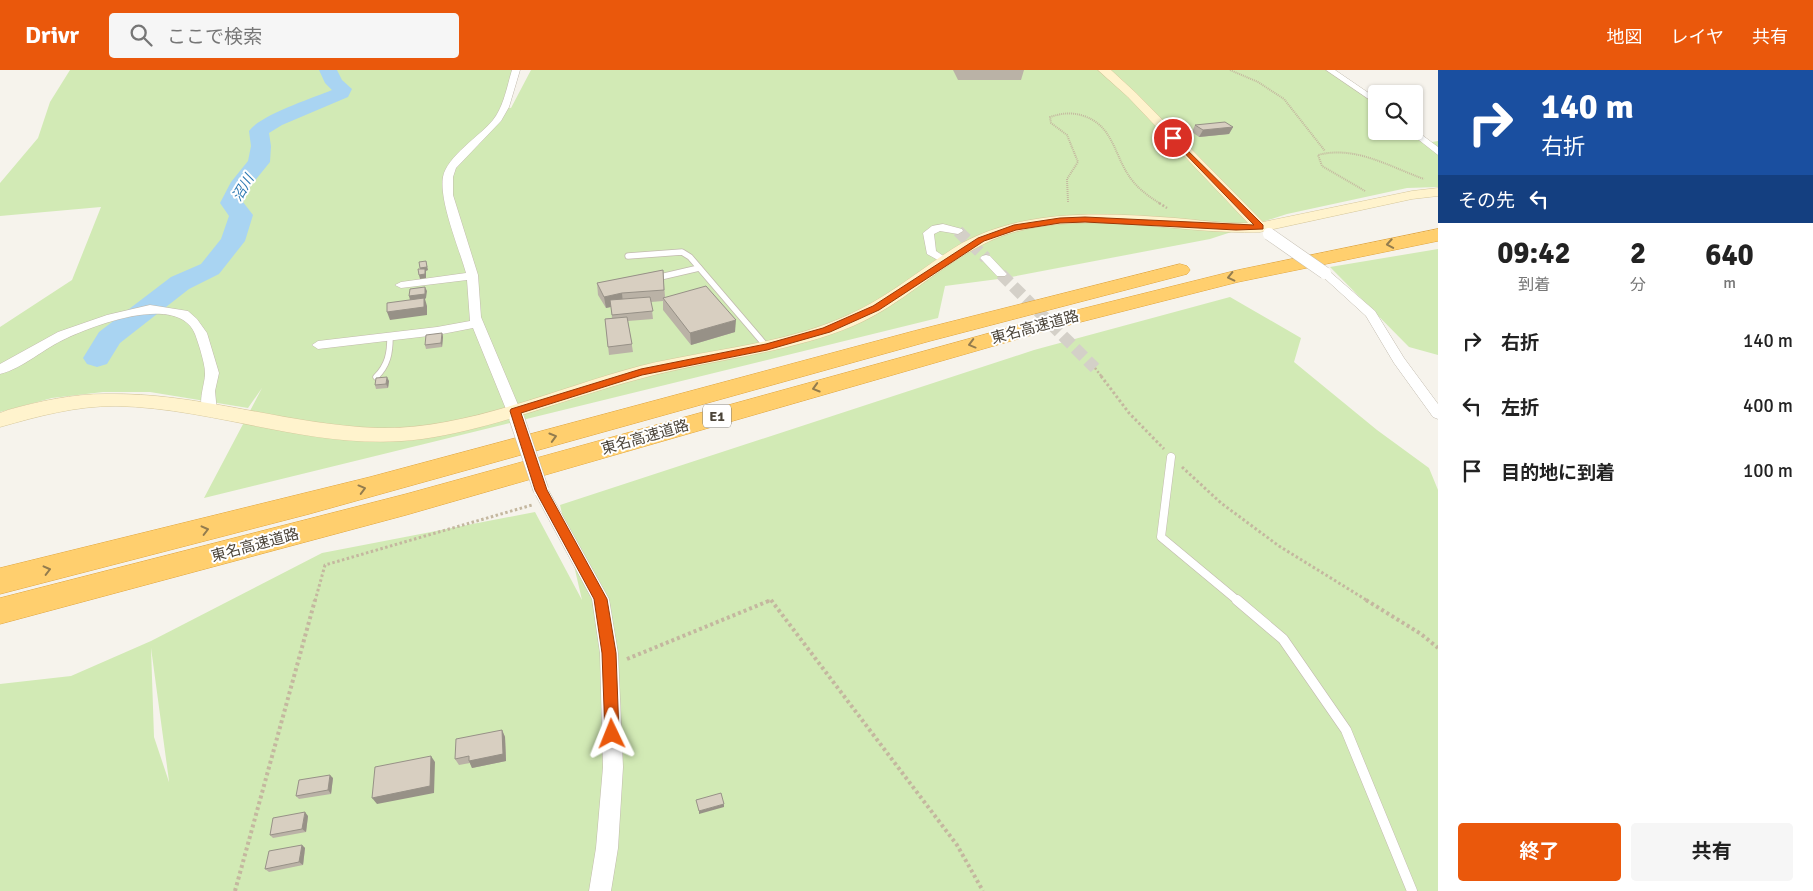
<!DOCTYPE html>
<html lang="ja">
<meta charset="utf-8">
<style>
:root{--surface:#fff;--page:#f6f6f6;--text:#222;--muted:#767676;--accent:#ea580c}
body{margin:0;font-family:Signika,"Noto Sans JP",sans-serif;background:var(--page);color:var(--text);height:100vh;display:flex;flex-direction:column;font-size:19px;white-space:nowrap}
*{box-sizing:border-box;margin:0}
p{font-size:16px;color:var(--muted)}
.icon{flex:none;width:28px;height:28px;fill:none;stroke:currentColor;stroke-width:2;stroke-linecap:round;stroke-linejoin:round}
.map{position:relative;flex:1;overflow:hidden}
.drawer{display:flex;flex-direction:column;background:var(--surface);width:375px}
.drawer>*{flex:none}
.hud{background:#1a4fa0;color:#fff;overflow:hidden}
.tools{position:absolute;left:1368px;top:15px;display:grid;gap:10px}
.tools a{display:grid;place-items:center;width:55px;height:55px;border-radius:5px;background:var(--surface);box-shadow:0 1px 4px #0004;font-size:25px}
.pin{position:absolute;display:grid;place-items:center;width:42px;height:42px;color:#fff;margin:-21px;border:2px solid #fff;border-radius:50%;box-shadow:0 1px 5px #0007}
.me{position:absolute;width:55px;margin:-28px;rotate:358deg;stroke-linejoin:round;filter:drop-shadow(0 0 4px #0008)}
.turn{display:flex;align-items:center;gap:18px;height:105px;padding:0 20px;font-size:22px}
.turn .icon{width:65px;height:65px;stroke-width:2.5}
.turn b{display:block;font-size:35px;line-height:42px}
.then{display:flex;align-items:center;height:48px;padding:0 20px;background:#0003;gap:10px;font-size:19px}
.eta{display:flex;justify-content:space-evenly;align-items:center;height:85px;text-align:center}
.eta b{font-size:30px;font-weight:700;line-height:35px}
.button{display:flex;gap:10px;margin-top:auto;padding:10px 20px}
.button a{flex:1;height:58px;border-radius:5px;background:var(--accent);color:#fff;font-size:20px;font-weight:700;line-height:58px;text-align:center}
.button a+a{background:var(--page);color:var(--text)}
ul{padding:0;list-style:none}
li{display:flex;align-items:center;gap:15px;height:65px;padding:0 20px}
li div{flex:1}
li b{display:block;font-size:19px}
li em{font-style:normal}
header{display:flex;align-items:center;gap:30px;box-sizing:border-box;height:70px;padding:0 25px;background:var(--accent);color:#fff}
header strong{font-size:24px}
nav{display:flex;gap:28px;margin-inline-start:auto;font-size:18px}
.search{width:350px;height:45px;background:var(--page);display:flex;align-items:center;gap:12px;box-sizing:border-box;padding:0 18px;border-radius:5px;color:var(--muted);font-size:19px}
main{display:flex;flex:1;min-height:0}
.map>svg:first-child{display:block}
</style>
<header>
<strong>Drivr</strong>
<div class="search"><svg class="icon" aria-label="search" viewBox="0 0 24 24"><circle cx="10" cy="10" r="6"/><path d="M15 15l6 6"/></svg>ここで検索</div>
<nav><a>地図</a><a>レイヤ</a><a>共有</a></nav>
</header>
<main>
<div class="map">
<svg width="1438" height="821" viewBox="0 0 1438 821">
<rect width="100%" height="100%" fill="#f6f3ec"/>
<g fill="#d2eab5" fill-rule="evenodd">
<polygon points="70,0 518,0 506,37 511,38 531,0 1331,0 1376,35 1376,61 1411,61 1426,73 1438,71 1438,117 1407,118 1287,144 1210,169 1006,208 945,216 938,248 204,428 262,318 248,338 150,322 103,322 52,328 0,342 0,257 72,210 101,137 0,146 0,113 38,68 50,32"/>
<polygon points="1438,179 1438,285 1409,277 1330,197"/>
<path d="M 1230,227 L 1301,268 L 1294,292 L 1377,360 L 1429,398 L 1438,420 L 1438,821 L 0,821 L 0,614 L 71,606 L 151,571 L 322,483 L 535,442 L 582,530 L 560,435 L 1034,280 ZM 151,578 L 169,711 L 169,712 L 154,667 Z"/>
</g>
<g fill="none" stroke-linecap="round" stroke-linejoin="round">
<path fill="#a9d4f2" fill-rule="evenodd" d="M 319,0 L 337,0 L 342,10 L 352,19 L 348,27 L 282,55 L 269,63 L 271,76 L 270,92 L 249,118 L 243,132 L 253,145 L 245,171 L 219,204 L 189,219 L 120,273 L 107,294 L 97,297 L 87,294 L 83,288 L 99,262 L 171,207 L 201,194 L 221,169 L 229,146 L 220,133 L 231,112 L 248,91 L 251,76 L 249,61 C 260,45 313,28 332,20 L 325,13 Z"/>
<g stroke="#d4d0c8" stroke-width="12" stroke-dasharray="12 5.5" stroke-linecap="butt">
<polyline points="958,161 986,188"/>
<polyline points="1001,204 1095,298"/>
</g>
<g stroke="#c2bbae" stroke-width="7">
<g id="lane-far2">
<polyline points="628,186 682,182 690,187 767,277"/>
<polyline points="656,208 699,198"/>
<path d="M 376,307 C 388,295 390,283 390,267"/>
</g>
</g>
<g stroke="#c2bbae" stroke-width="9">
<polyline id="lane-far1" points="1171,387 1161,467 1238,531"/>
</g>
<g stroke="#c2bbae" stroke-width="11">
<polyline id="lane" points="1237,530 1283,569 1346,660 1412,821"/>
</g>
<g stroke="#c2bbae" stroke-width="1">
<g id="street">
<path d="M 512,0 L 520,0 L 509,37 L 501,51 L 456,98 L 453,107 L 453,125 L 478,205 L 481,247 L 524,349 L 522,352 L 512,352 L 510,349 L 473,258 L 437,265 L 318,279 L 312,275 L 318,271 L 437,257 L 470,251 L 467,210 L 401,218 L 395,215 L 401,212 L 466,203 C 459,178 439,131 443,107 C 447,86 480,66 493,50 C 504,36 507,16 512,0 Z"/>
<polygon points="1326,0 1335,0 1376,28 1376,34"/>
<polygon points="1414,59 1438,77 1438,85 1410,63 1409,61 1414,61"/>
<polygon points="943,154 962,159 963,161 958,164 940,161 934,164 936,181 951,191 945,194 927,184 923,163 932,156"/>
<polygon points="986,185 990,186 1005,202 1007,204 1005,206 997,206 982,190 980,188 982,186"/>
<polygon points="1325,200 1329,201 1375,241 1404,288 1438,334 1438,349 1433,347 1394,293 1366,246 1321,205 1319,203 1321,201"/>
<path d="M 150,235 L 188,241 L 197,249 L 207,263 L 219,303 L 215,321 L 217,342 L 215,345 L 205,345 C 197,333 204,318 205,305 C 206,296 198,272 195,264 C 178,223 95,255 67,268 C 44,278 24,298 0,304 L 0,294 L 58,262 L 107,245 Z"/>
<polygon points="541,414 546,416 609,529 618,583 623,697 618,778 611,821 589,821 596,778 603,697 600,583 592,529 533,420 536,416"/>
</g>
</g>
<g stroke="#d6c79b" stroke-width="1">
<path id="secondary" d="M 1098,0 L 1111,0 L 1136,23 L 1263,152 L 1412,121 L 1438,118 L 1438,126 L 1412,129 L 1260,162 C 1178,165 1093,139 1011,163 C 952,181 910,232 853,256 C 786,284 713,289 643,308 C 569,327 498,358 422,369 C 318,383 219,338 116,336 C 75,336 39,346 0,357 L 0,343 L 8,340 C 40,331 72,324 106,324 C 198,322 287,355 378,358 C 466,360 556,318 640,296 C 709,279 783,275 848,245 C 889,227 924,196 962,173 C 1027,138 1105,143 1175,148 C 1199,150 1224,154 1248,153 L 1128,27 Z"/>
</g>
<g stroke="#e0a43c" stroke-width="1">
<g id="highway">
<polygon points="1438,159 1438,171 1238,212 1049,260 406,445 0,554 0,528 406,424 1033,251 1238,200"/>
<polygon points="1180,194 1187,196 1190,200 1187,204 930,271 309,444 0,524 0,498 370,407 914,261"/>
</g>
</g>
<g stroke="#c4b79f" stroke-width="2" stroke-dasharray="1 1" stroke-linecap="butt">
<polyline points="1230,0 1258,12 1284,29 1325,81"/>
<path d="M 1365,121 L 1322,96 L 1318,85 C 1355,75 1390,97 1424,109"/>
<path d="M 1068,132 L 1067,109 L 1078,92 L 1067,65 L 1051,53 L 1050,47 C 1062,43 1072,42 1084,46 C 1113,56 1114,84 1129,106 C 1137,118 1149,127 1161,134"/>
</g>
<g stroke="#c4b79f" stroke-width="2.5" stroke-dasharray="2 2" stroke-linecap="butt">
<polyline points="1159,133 1167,138"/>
<polyline points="1095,298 1102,307"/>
</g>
<g stroke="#c4b79f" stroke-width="3" stroke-dasharray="2.5 2.5" stroke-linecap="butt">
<polyline points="1101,306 1129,343 1164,379"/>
<polyline points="1182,397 1221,433 1279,476 1368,531"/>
<polyline points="315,531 325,495 532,435"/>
<polyline points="767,531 772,531"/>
</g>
<g stroke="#c4b79f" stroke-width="4" stroke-dasharray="3 3" stroke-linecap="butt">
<polyline points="771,530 957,775 983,821"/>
<polyline points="1366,530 1421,564 1438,578"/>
<polyline points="627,589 771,530"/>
<polyline points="235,821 315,530"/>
</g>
<use href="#lane-far2" stroke="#fff" stroke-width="5.5"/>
<use href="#lane-far1" stroke="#fff" stroke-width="8"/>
<use href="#lane" stroke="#fff" stroke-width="10"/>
<use href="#street" fill="#fff" fill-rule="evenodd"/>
<use href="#secondary" fill="#fff3cd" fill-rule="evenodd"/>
<use href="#highway" fill="#ffcf6e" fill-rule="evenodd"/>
<g stroke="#c2bbae" stroke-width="13" stroke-linecap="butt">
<polyline id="street-bridge-far1" points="1269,164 1325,203"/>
</g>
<g stroke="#c2bbae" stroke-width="16" stroke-linecap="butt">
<polyline id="street-bridge" points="517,349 541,420"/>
</g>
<use href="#street-bridge-far1" stroke="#fff" stroke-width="12"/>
<use href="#street-bridge" stroke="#fff" stroke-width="15"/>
</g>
<g fill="#bab2a6">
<polygon points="953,0 1024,0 1021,10 958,10"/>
<polygon points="1195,55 1233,57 1229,64 1199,67 1192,62"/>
<polygon points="663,200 665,227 735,262 691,275 663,240 663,231 651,232 653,249 628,251 633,282 609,285 605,249 612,248 611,237 606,238 598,225 597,213"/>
<polygon points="442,263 443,267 442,277 426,279 425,275"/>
<polygon points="389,311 388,318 376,319 375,315"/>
<polygon points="502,660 505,667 506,691 472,698 470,693 459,695 455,689"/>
<polygon points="333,708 331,724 299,729 296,726"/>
<polygon points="308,746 306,762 273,768 270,765"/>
<polygon points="302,775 305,778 303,795 269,802 265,799"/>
</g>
<g fill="#979187">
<polygon points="1233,57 1229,64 1199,67 1203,60"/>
<polygon points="426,191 428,200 426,201 426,208 420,209 419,205 421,201 420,198"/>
<polygon points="425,217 427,221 426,228 425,229 427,236 427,245 390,250 387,242 410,230 409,226"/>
<polygon points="622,223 623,234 606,238 604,227"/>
<polygon points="736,250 735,262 691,275 690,263"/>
<polygon points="442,263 443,267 442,277 441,273"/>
<polygon points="387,307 389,311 388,318 386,314"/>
<polygon points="502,660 505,667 506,691 472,698 469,691"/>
<polygon points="431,686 435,692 434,723 377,734 372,728"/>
<polygon points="330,705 333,708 331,724 328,720"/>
<polygon points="724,734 724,737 699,744 699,741"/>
<polygon points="305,742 308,746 306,762 302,759"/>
<polygon points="302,775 305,778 303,795 299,792"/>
</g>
<g fill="#d8cfc1" stroke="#979187">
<polygon points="1225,52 1233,57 1203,60 1195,55"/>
<polygon points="426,191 427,197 420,198 419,192"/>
<polygon points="418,199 425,199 425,204 419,205"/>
<polygon points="663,200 664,220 622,223 604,227 597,213"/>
<polygon points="706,216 736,250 690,263 663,228"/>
<polygon points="425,217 425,224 409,226 410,219"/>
<polygon points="650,227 653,241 612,245 610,230"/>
<polygon points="424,228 424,237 387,242 387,233"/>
<polygon points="627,247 632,274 608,277 605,249"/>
<polygon points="442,263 441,273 425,275 426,265"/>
<polygon points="387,307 386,314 375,315 376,308"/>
<polygon points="502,660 503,684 469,691 469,686 455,689 456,669"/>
<polygon points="431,686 430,716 372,728 375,697"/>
<polygon points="330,705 328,720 296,726 299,710"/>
<polygon points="721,723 724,734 699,741 696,730"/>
<polygon points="305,742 302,759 270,765 273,748"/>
<polygon points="302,775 299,792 265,799 269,781"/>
</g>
<defs><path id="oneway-chevron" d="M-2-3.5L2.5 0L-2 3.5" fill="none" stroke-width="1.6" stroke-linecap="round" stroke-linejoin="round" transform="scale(1.25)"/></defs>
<g stroke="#937c4e">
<use href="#oneway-chevron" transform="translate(1390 174) rotate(170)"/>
<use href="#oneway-chevron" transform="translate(1231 207) rotate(167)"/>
<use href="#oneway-chevron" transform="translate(972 274) rotate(165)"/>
<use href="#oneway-chevron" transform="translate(816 318) rotate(164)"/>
<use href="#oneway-chevron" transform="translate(553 367) rotate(-16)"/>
<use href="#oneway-chevron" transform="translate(362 419) rotate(-15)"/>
<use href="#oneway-chevron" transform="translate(205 460) rotate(-14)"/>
<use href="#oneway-chevron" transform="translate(47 500) rotate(-14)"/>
</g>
<polygon fill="#ea580c" stroke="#983908" points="1173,66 1263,155 1263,159 1236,160 1085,152 1060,153 1016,160 984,171 879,240 830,262 767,280 642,305 521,343 547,420 607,529 616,583 619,664 617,668 612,670 607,668 605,664 602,583 594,529 535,420 510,341 511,339 641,299 766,274 823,258 873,236 978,168 1014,155 1060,148 1085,147 1254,155 1171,69 1170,68"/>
<g text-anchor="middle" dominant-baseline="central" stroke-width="4" stroke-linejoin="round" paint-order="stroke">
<g font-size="14" font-style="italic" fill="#2e7ab2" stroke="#fff">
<text transform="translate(243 118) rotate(-59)">沼川</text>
</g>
<rect fill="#fff" stroke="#817c74" stroke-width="1" x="703" y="334.5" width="28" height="23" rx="4"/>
<g font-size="14" font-weight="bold" fill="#4b4439">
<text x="717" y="346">E1</text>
</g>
<g font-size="15" fill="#4b4439" stroke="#fff">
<text transform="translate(1035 257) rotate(-15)">東名高速道路</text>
<text transform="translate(645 367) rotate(-16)">東名高速道路</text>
<text transform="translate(255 475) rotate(-15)">東名高速道路</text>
</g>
</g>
</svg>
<div class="tools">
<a><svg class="icon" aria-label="search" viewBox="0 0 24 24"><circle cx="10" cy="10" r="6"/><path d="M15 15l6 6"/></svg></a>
</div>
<div class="pin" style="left:1173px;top:68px;background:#d93025"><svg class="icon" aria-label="arrive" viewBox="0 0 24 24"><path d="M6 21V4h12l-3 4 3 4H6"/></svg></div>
<svg class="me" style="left:612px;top:664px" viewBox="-20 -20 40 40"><path d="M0-17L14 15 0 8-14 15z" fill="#ea580c" stroke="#fff" stroke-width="4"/></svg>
</div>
<section class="drawer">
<div class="hud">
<div class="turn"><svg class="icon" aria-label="right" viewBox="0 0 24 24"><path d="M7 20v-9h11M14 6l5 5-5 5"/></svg><div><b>140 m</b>右折</div></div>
<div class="then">その先<svg class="icon" aria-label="left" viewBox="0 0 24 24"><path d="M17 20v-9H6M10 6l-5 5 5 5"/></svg></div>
</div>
<div class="eta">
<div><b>09:42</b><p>到着</p></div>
<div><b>2</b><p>分</p></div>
<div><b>640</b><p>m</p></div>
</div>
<ul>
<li><svg class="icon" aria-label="right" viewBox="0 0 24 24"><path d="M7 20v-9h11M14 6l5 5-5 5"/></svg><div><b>右折</b></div><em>140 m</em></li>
<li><svg class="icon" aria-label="left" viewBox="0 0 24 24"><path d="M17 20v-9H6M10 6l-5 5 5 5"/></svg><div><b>左折</b></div><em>400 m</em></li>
<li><svg class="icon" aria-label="arrive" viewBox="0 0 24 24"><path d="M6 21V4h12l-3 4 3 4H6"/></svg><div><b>目的地に到着</b></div><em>100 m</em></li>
</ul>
<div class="button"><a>終了</a><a>共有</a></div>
</section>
</main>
